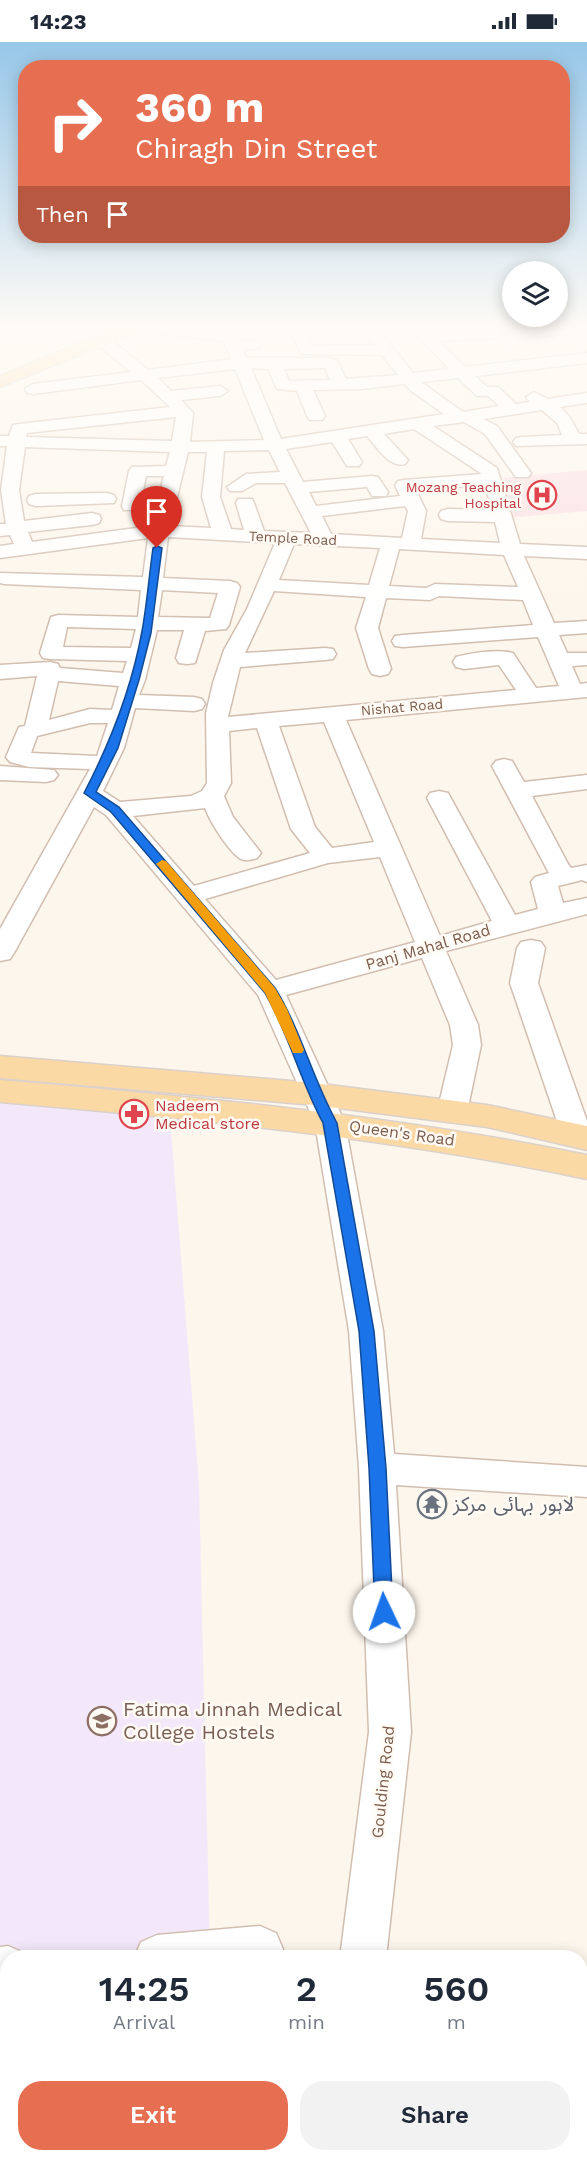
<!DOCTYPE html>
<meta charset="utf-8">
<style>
:root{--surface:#fff;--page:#f2f2f3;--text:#1f2937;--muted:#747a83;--accent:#e76f51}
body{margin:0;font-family:"Work Sans","Noto Sans Arabic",sans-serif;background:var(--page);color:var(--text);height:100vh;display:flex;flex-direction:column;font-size:22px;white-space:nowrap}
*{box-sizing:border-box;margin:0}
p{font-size:20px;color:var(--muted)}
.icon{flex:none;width:33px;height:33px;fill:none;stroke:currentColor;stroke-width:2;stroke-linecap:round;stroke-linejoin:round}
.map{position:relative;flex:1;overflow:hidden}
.side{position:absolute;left:0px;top:1908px;width:588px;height:212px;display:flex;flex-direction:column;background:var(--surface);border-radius:24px 24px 0 0;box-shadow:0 3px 15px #0003}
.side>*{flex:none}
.top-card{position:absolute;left:18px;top:18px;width:552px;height:183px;border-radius:24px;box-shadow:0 3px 15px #0003;background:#e76f51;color:#fff;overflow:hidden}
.fabs{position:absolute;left:502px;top:219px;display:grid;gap:12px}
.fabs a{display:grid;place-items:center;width:66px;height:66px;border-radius:50%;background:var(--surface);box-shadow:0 3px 15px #0003;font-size:30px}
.pin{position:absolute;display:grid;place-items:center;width:51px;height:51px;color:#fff;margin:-62px -26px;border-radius:50% 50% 50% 0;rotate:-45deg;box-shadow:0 0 6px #0007}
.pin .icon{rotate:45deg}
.me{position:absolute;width:66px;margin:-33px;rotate:357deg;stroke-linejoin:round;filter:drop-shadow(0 0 4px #0008)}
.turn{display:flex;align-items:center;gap:21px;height:126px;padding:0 18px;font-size:27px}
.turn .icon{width:78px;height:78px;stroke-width:2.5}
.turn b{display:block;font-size:42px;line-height:51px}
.then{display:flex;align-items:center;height:57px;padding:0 18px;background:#0003;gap:12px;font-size:22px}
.eta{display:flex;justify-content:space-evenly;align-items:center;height:102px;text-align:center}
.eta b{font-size:36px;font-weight:600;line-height:42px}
.primary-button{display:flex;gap:12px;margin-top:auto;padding:12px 18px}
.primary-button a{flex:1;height:69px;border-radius:24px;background:var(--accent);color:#fff;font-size:24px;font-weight:600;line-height:69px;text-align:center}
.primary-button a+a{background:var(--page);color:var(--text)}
.status{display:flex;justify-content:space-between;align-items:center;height:42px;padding:0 30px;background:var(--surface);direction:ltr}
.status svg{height:16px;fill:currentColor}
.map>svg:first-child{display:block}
</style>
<div class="status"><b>14:23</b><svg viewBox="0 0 49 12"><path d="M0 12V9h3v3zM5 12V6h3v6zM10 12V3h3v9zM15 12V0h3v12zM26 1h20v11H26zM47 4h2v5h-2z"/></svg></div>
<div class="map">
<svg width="587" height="2119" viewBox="0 0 587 2119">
<rect width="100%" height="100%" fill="#fdf6ec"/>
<polygon fill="#f3e8fa" points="0,1049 169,1063 199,1443 210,1915 8,1916 8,2112 49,2112 49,2119 0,2119"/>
<polygon fill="#fbdfe3" points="587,428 587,469 504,476 493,437"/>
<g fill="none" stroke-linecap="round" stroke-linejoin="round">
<g stroke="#d1beb0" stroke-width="3">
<g id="minor">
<polygon points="0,284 14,284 11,287 0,291"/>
<path d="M 128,284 L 174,284 L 228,290 L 233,292 L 238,298 L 259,300 L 261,303 L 259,306 L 243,308 L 246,316 L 331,316 L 337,318 L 346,337 L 398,333 L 382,313 L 302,312 L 287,284 L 303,284 L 313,304 L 374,303 L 359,284 L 375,284 L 413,331 L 449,327 L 414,289 L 422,284 L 431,290 L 501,288 L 504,291 L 501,294 L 496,296 L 439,299 L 465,325 L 587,311 L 587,321 L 475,334 L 487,345 L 498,345 L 516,362 L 530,360 L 526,355 L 534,350 L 548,357 L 587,351 L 587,361 L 560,365 L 569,374 L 579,392 L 587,392 L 587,402 L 516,404 L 513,400 L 516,396 L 522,395 L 562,393 L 557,381 L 542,368 L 483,377 L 497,384 L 531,431 L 528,435 L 516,435 L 485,392 L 464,380 L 433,384 L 497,426 L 520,502 L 587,505 L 587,517 L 524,514 L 554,581 L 587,579 L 587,591 L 559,593 L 567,611 L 587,611 L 587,623 L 572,624 L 580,642 L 587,641 L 587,655 L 346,678 L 440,894 L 492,879 L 427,756 L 430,751 L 439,749 L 448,751 L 515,873 L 538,867 L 531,840 L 535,835 L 549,831 L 492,724 L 496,719 L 504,717 L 512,719 L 524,740 L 587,733 L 587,747 L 532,754 L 568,822 L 571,826 L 587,823 L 587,840 L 582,838 L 558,844 L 563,861 L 587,856 L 587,872 L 446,909 L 478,983 L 481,1003 L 467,1070 L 463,1077 L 452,1080 L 441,1077 L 437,1070 L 453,1003 L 450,983 L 422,916 L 286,953 L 345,1081 L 383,1289 L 394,1412 L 587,1425 L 587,1455 L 396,1443 L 411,1690 L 386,1916 L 340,1916 L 369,1690 L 359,1426 L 349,1289 L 315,1081 L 258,953 L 106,773 L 94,765 L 14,911 L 10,917 L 0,919 L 0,887 L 90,727 L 29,725 L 10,720 L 6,715 L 19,685 L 25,684 L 37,634 L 0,637 L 0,623 L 50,620 L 58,622 L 60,626 L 123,631 L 127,619 L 51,617 L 43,616 L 40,611 L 51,575 L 58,573 L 138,575 L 141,548 L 4,542 L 0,541 L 0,531 L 143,535 L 148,496 L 0,516 L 0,504 L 14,502 L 10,493 L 0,494 L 0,482 L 6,482 L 1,448 L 7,404 L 0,404 L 0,394 L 9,394 L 13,383 L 19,382 L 170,365 L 141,338 L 33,352 L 27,351 L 25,347 L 33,342 L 131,330 L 97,302 L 95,299 L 97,296 L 109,296 L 148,328 L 231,317 L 223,299 L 136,289 ZM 251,326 L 268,327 L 277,347 L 297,349 L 307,374 L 310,378 L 322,378 L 325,374 L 313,348 L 362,347 L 405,342 L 410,348 L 444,372 L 281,397 ZM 325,326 L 330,338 L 289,339 L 284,327 ZM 235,327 L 264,398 L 190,400 L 193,371 L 181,358 L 220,354 L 228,349 L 220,344 L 171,349 L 158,336 ZM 458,336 L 477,354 L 488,354 L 499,364 L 463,370 L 421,340 ZM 176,375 L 172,399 L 26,395 L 27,391 ZM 414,387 L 482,432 L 404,438 L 398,439 L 395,443 L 400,454 L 316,464 L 309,450 L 367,445 L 372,454 L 386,454 L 388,450 L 378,435 L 372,434 L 303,440 L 286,407 L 332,400 L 347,424 L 359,424 L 362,420 L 348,397 L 367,394 C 377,405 389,426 405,422 L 408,418 L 384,392 ZM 25,405 L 170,410 L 166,424 L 132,425 L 129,429 L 122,464 L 124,468 L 138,468 L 140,464 L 146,434 L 164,434 L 151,484 L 32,500 L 28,490 L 92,483 L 99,481 L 101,477 L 99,473 L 92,471 L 24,479 L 19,448 ZM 269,408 L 280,430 L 246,432 L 227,445 L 230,449 L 242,449 L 256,441 L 285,441 L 311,491 L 264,489 L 254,461 L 252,457 L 238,457 L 236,461 L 244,488 L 231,487 L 220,455 L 224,409 ZM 188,410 L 207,410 L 202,455 L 211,486 L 170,484 ZM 485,443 L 492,468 L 448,467 L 441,469 L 439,473 L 441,477 L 448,479 L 495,480 L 500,501 L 421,497 L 426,469 L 416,448 ZM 405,464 L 408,469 L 402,496 L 331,492 L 322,474 ZM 168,495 L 275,501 L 247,567 L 224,608 L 213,641 L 206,671 L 207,741 L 202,749 L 191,754 L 120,760 L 103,749 L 124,706 L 135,666 L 194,669 L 202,667 L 205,662 L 202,657 L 194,655 L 139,653 L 145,638 L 157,588 L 184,588 L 176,616 L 179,621 L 187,622 L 195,621 L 205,589 L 226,587 L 229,583 L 240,545 L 237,541 L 230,539 L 163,536 ZM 294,502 L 380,506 L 369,543 L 279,538 ZM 399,507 L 504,513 L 518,545 L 435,542 L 426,546 L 389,544 ZM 162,548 L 218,551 L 210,576 L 158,575 ZM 274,549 L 366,555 L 356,586 L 369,627 L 372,632 L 380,634 L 388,632 L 391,627 L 378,586 L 386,556 L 430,558 L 439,554 L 523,558 L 533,583 L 403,593 L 395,594 L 392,599 L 395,604 L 403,605 L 538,595 L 559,644 L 536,646 L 513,611 C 496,607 473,611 456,615 L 453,620 L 456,625 L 464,627 L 499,623 L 516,648 L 228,675 L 240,625 L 325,618 L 333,617 L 336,612 L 333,607 L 325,606 L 245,611 ZM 67,585 L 136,587 L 131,606 L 63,605 ZM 58,639 L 119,644 L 112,668 L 90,667 L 49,678 ZM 324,680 L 374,800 L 332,806 L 315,785 L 279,684 ZM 90,681 L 108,681 L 97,714 L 31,711 L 37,694 ZM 257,686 L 291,787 L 310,811 L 194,844 L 133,774 L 205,766 C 210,780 227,806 238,815 C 244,820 251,818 257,816 L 261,811 L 233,775 L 224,754 L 231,741 L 229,689 ZM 380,815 L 415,900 L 276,938 L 205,857 L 328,821 Z"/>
<polygon points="505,284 521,284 523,286 587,284 587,290 519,296 514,294"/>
<polygon points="107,451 114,453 116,457 114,461 36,464 29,462 27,458 29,454 36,452"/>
<polygon points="0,724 54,728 58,733 54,738 46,740 0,738"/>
<polygon points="531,898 541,900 545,906 538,941 587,1079 587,1102 577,1104 566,1101 562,1094 510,941 517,906 521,900"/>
<polygon points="260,1884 276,1891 283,1907 279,1916 134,1916 141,1900 157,1893"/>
<polygon points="8,1904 24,1911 26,1916 8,1916 8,1950 0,1951 0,1905"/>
<polygon points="310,2112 360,2112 359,2119 309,2119"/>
</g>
</g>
<g stroke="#dad1cd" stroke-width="3">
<g id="major">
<polygon points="120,284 143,284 141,288 0,345 0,334"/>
<polygon points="0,1014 314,1041 487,1063 587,1084 587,1108 487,1085 314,1063 0,1036"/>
<path d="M 0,1038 C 197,1055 393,1073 587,1113 L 587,1137 C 393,1096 197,1077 0,1060 Z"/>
</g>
</g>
<use href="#minor" fill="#fff" fill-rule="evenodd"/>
<use href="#major" fill="#fbd9a5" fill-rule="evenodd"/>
</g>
<linearGradient id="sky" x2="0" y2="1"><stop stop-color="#97c7e8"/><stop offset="0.49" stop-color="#fefbf6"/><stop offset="1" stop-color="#fefbf6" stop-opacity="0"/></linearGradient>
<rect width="587" height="581" fill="url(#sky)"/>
<path fill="#1a73e8" stroke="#114b97" stroke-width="1.5" d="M 157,504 L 162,506 L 151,591 L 139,638 L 118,706 L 96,750 L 119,765 L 275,946 C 301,988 313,1038 337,1081 L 374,1289 L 386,1426 L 393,1570 L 391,1576 L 384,1578 L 378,1576 L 375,1570 L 369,1426 L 359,1289 L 323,1081 C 300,1039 289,992 265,951 L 111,770 L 84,751 C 110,701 132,645 142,589 C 147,562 149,534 153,506 Z"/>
<polygon fill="#f59e0b" points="162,818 166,819 275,946 287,967 304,1008 302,1011 293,1011 265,951 158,824 156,822"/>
<defs>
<g id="hospital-ring" transform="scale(1.5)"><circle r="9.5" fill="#fffaf3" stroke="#e0444e" stroke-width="1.5"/><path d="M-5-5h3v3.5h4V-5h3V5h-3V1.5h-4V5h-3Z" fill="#e0444e"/></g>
<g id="pharmacy-ring" transform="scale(1.5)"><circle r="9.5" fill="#fffaf3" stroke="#e0444e" stroke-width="1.5"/><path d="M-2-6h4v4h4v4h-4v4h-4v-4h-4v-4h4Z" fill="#e0444e"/></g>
<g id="temple-ring" transform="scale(1.5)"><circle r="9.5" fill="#fffaf3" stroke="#6b7280" stroke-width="1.5"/><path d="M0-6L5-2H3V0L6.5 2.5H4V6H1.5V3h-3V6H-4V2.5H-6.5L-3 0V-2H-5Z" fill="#6b7280"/></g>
<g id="university-ring" transform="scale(1.5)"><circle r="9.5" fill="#fffaf3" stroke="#8d6e63" stroke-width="1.5"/><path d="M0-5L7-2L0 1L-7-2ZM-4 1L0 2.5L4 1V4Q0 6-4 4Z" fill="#8d6e63"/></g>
</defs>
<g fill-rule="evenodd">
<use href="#hospital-ring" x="542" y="453"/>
<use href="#pharmacy-ring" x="134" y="1072"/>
<use href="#temple-ring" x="432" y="1462"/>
<use href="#university-ring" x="102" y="1679"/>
</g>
<g text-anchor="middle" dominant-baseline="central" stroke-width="5" stroke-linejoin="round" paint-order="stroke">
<g font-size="14" fill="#be3a42" stroke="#fffaf3" text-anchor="end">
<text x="521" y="445">Mozang Teaching<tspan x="521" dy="16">Hospital</tspan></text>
</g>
<g font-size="14" fill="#7a5c4d" stroke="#fffaf3">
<text transform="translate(293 496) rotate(3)">Temple Road</text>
<text transform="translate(402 665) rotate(-5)">Nishat Road</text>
</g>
<g font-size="16" fill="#7a5c4d" stroke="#fffaf3">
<text transform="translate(428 905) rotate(-16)">Panj Mahal Road</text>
<text transform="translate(402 1091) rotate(8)">Queen's Road</text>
<text transform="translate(383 1740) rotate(-84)">Goulding Road</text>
</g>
<g font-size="16" fill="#be3a42" stroke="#fffaf3" text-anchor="start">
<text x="155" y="1063">Nadeem<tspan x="155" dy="18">Medical store</tspan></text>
</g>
<g font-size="20" fill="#5b616d" stroke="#fffaf3" text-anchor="start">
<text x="453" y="1462">لاہور بہائی مرکز</text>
</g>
<g font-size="20" fill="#785e54" stroke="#fffaf3" text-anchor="start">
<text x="123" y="1667">Fatima Jinnah Medical<tspan x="123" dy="23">College Hostels</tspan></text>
</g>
</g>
</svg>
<div class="fabs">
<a><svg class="icon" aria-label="layers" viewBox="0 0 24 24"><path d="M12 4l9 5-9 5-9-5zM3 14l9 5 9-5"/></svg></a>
</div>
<div class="pin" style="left:157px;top:506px;background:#d93025"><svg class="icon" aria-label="arrive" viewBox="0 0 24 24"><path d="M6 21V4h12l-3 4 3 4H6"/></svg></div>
<svg class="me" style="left:384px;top:1570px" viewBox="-20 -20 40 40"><circle r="19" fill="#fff"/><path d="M0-13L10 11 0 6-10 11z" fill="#1a73e8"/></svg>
<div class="top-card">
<div class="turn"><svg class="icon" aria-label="right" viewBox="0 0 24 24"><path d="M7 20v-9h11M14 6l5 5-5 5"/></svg><div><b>360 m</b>Chiragh Din Street</div></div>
<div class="then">Then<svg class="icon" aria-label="arrive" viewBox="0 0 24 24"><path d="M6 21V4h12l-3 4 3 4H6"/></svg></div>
</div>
<section class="side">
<div class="eta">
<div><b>14:25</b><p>Arrival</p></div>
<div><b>2</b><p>min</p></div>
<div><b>560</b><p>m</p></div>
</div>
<div class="primary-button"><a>Exit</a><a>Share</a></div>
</section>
</div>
